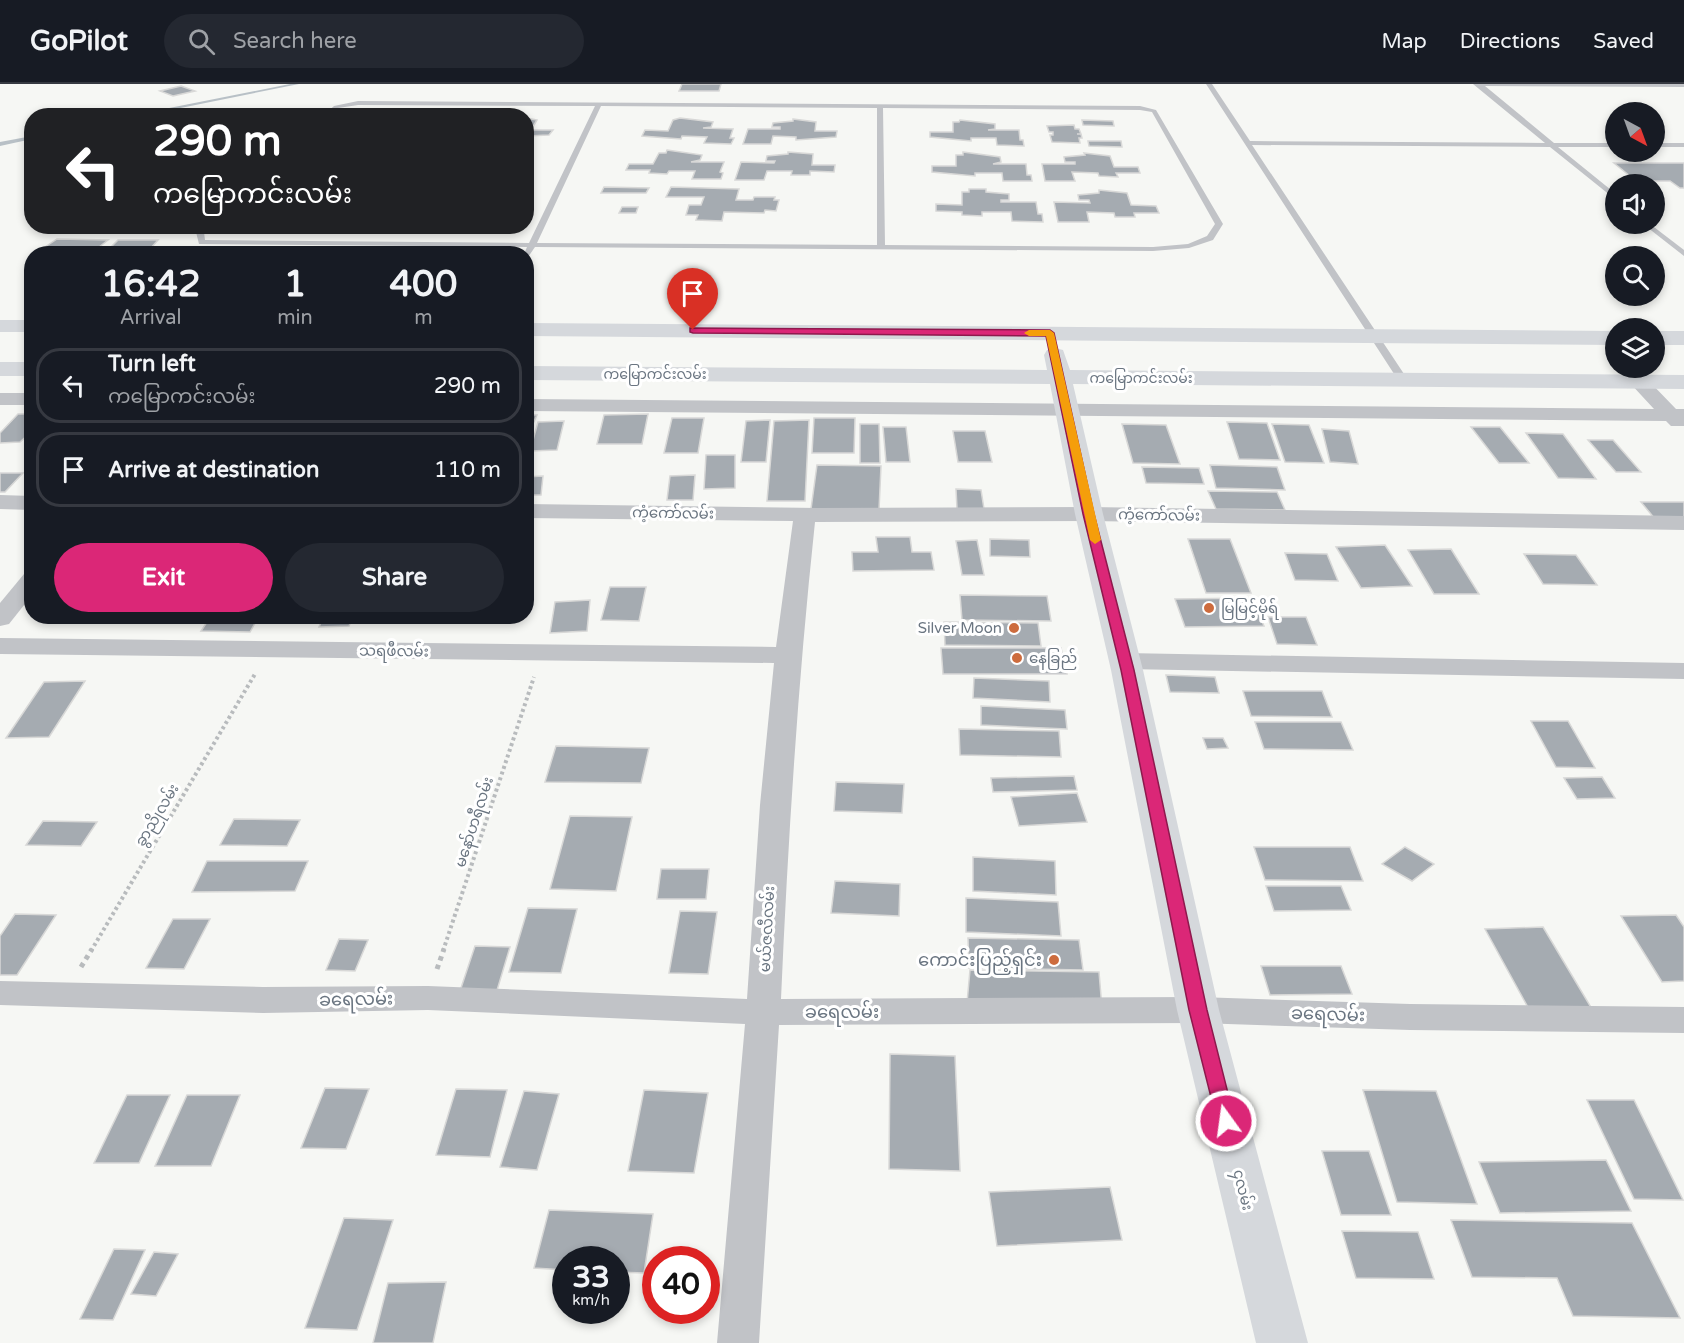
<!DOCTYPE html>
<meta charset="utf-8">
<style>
:root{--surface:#171b24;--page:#242831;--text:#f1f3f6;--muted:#9ea1a6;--line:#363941;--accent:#db2777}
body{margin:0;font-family:"Varela Round","Noto Sans Myanmar",sans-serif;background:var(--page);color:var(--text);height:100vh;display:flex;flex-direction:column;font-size:22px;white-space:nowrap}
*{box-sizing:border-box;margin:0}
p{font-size:20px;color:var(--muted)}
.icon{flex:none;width:33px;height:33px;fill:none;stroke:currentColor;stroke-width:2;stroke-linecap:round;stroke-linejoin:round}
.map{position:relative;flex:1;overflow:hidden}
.side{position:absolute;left:24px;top:162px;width:510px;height:378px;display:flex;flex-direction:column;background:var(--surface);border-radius:24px;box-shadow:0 3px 9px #0003}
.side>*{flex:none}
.hud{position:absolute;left:24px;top:24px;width:510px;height:126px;border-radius:24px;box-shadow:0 3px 9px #0003;background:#202124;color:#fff;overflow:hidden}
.needle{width:39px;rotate:139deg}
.controls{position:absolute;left:1605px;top:18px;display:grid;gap:12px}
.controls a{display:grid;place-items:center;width:60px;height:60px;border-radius:50%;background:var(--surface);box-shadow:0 3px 9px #0003;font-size:30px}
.speed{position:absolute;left:552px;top:1162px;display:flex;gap:12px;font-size:30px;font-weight:700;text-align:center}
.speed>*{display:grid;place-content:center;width:78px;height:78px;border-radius:50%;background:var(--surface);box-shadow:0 3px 9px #0003;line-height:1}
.speed small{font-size:15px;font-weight:400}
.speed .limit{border:9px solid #d22;background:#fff;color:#111}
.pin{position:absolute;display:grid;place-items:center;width:51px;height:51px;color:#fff;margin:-62px -26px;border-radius:50% 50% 50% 0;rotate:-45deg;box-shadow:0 0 6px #0007}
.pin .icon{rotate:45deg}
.me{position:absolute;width:66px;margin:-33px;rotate:346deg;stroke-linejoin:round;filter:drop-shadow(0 0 4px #0008)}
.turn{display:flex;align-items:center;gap:21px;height:126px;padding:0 30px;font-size:27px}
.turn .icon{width:78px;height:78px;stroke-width:2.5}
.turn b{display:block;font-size:42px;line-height:51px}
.eta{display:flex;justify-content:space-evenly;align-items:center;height:102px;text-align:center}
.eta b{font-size:36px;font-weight:700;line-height:42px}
.action{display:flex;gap:12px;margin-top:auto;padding:12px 30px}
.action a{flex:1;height:69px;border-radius:36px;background:var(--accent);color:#fff;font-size:24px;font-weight:700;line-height:69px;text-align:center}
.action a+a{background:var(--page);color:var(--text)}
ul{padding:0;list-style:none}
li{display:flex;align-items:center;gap:18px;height:75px;margin:0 12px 9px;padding:0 18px;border:3px solid var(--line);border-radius:24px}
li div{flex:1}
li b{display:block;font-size:22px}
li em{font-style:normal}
header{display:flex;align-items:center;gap:36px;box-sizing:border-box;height:84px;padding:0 30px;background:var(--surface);border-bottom:2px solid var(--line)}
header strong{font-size:28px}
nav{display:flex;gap:33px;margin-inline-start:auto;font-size:21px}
.search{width:420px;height:54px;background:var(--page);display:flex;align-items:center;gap:15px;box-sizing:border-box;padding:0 21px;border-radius:33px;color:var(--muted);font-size:22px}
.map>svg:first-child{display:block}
</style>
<header>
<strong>GoPilot</strong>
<div class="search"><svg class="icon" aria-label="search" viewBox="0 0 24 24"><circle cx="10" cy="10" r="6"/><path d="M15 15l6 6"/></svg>Search here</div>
<nav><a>Map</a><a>Directions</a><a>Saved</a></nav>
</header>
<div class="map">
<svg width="1684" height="1259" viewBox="0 0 1684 1259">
<rect width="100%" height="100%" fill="#f6f7f4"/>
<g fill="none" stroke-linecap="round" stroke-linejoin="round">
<g fill="#b8c0c6" fill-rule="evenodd">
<polygon points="290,0 299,0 141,32 129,32"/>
<polygon points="32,52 32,55 0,62 0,58"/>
</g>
</g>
<g fill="#a5abb1" stroke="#d8d8d7" stroke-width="1.5">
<polygon points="682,0 721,0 719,7 679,7"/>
<polygon points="181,2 195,7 173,12 160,7"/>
<polygon points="526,34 537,36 531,46 553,46 549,51 526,52"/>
<polygon points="680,34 713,38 711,43 703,44 733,45 730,54 734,54 731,60 704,59 707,53 682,52 681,55 642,52 645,46 668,47 673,36"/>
<polygon points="793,35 816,38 815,47 837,47 836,53 796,56 796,53 773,52 771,60 743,60 748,45 780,45 780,43 772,43 773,39 793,37"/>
<polygon points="960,36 995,40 995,45 988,46 1019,46 1020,56 1023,56 1024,62 997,61 996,54 971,54 971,57 930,53 930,48 953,48 953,38 959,38"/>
<polygon points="1082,36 1113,37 1114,42 1083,41"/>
<polygon points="1074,41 1075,45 1079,45 1081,50 1077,50 1081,50 1082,54 1079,54 1080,59 1052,58 1050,51 1053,51 1053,48 1049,48 1047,42"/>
<polygon points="1088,57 1121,57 1122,63 1089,62"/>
<polygon points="667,66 702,71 700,76 691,78 724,78 720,88 723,89 721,95 692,95 695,87 669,87 667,90 649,89 650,86 626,86 629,80 653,80 659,69 666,69"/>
<polygon points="788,68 813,70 812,81 835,81 834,88 810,87 810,91 791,91 792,87 767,87 764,96 735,96 741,78 774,79 775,77 766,77 767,72 788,70"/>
<polygon points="963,68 1000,73 1001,78 993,80 1026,80 1027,91 1031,91 1032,97 1003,97 1002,89 975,89 975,92 932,88 932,82 956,82 956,71 963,71"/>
<polygon points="1084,69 1110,72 1114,83 1138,83 1140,89 1116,89 1118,93 1099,92 1098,89 1072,88 1075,97 1045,97 1042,80 1075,80 1075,78 1065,78 1064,73 1085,71"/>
<polygon points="1614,79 1684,79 1684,104 1680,104 1670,97 1636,97"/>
<polygon points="604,103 649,104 646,109 601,109"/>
<polygon points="671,103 739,105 736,116 753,116 754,113 775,113 774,116 779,116 776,127 765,126 764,129 724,128 722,137 696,136 698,131 686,131 689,121 701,121 704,113 666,113"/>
<polygon points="969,105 986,105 986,108 1009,110 1009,116 1001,116 1001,118 1036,118 1038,130 1042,130 1043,138 1012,137 1011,128 982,128 982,132 962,131 962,128 936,127 936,120 962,121 962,108 969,108"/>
<polygon points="1099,106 1127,109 1131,121 1156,122 1159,129 1134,129 1135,133 1115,133 1114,129 1087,128 1089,138 1058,138 1054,118 1090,119 1089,116 1079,116 1078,111 1099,109"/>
<polygon points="622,123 638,123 636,129 619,129"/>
<polygon points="57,155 108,156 94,167 42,165"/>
<polygon points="118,156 158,156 150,165 109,165"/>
<polygon points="18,330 32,330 32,347 20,358 0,359 0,349"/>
<polygon points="648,330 642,360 597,360 604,331"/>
<polygon points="526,331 537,331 526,355"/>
<polygon points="672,334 704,334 698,369 664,369"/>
<polygon points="814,334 855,334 854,369 812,369"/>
<polygon points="770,336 766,378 741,378 746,337"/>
<polygon points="809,336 805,417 767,417 774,337"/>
<polygon points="564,337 557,366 530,367 538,338"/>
<polygon points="1227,338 1267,339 1280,376 1239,375"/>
<polygon points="860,340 879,340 880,379 860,379"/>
<polygon points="1122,340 1166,341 1180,380 1133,379"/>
<polygon points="1272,340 1309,341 1324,379 1285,378"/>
<polygon points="883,343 906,343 910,378 886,378"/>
<polygon points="1471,343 1500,343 1529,379 1499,379"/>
<polygon points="1322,345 1349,347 1358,380 1330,378"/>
<polygon points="953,347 985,347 992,378 958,378"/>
<polygon points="1526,349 1563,350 1596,395 1558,394"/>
<polygon points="1588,356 1613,356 1641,388 1616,388"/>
<polygon points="706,371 735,371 735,404 704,405"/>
<polygon points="817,381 881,382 879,426 811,425"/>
<polygon points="1210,381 1277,383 1285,406 1216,404"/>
<polygon points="1142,383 1199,384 1204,400 1146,399"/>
<polygon points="0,389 23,389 5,408 0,408"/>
<polygon points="695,391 693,416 667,416 670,392"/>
<polygon points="543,392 541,411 526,411 526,393"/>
<polygon points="956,405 981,406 984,425 957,425"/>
<polygon points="1208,407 1277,408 1285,426 1216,425"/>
<polygon points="1641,418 1684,418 1684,435 1655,435"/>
<polygon points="876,453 910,453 912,468 931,468 934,486 853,487 852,468 878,468"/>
<polygon points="990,455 1029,456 1030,473 990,472"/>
<polygon points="1188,455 1230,455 1251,509 1206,509"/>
<polygon points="977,456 984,491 962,491 956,457"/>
<polygon points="1385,461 1412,502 1361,504 1336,463"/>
<polygon points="1451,465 1479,510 1434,510 1408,466"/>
<polygon points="1285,469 1327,470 1338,497 1295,496"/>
<polygon points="1524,470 1576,471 1597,501 1543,500"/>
<polygon points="610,503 646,503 639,537 601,536"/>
<polygon points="960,511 1047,512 1051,537 962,536"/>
<polygon points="1252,514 1264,542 1185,543 1175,515"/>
<polygon points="590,516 587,547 550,549 555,518"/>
<polygon points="211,532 259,532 250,548 201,547"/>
<polygon points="324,532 353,532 349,542 319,543"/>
<polygon points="1268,533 1306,533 1317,561 1277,560"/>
<polygon points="944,538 1038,539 1041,562 945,561"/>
<polygon points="941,564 1061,564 1067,590 943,590"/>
<polygon points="1166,591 1215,593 1219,609 1170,608"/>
<polygon points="974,594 1049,597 1050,618 973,614"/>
<polygon points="85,597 49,653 6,654 44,598"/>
<polygon points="1243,607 1322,607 1332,633 1251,632"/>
<polygon points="981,622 1065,626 1067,645 981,641"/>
<polygon points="1531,637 1568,637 1595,684 1556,683"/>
<polygon points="1255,638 1341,638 1353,666 1264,665"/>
<polygon points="959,645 1059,647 1061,673 960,671"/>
<polygon points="1203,654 1223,654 1228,664 1207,665"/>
<polygon points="556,662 649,664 641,699 545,698"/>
<polygon points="1074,692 1077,706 993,708 991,694"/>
<polygon points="1602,693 1615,714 1577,715 1564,694"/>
<polygon points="836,698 904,700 902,729 834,727"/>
<polygon points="1077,709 1087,738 1019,742 1011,713"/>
<polygon points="570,732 632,733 616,807 550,805"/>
<polygon points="234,735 300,736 287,762 220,761"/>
<polygon points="43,737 97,738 81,762 26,761"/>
<polygon points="1254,763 1350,763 1363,797 1265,796"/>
<polygon points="1405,763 1434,780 1412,797 1382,780"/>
<polygon points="973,773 1055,777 1056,811 973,807"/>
<polygon points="207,777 308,777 295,807 192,808"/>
<polygon points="661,785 709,785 706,815 657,815"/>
<polygon points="835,797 900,800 899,832 831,829"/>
<polygon points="1266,802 1341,802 1351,826 1274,827"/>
<polygon points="966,814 1058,818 1061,852 966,848"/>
<polygon points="528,824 577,825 561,889 509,888"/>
<polygon points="680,827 717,828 708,890 669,889"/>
<polygon points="15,830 56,831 17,891 0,891 0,852"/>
<polygon points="1676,831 1684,843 1684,897 1662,898 1621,832"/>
<polygon points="173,835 210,835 184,885 146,884"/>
<polygon points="1543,843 1592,925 1530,927 1485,845"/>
<polygon points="968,854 1079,856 1083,886 969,884"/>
<polygon points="339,855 368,856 355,887 326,886"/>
<polygon points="475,862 510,863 495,913 458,913"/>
<polygon points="1261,882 1341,882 1352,910 1270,911"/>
<polygon points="970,886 1099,888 1102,924 967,919"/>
<polygon points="890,970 955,972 960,1087 889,1085"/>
<polygon points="325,1004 369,1005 346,1065 301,1064"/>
<polygon points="456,1005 507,1006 490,1073 436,1071"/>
<polygon points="644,1006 708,1009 694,1089 628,1087"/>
<polygon points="1363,1006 1436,1007 1477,1120 1397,1118"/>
<polygon points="524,1007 559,1010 537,1086 500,1083"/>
<polygon points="127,1011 170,1011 139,1079 94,1079"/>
<polygon points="187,1011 240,1011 211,1082 155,1082"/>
<polygon points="1587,1016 1634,1016 1683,1116 1634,1115"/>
<polygon points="1322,1067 1369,1067 1391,1131 1341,1131"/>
<polygon points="1606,1076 1631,1127 1500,1129 1479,1078"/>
<polygon points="1110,1103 1122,1156 997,1162 989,1108"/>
<polygon points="549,1126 653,1130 644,1189 616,1188 616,1176 566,1176 566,1186 534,1184"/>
<polygon points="344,1134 393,1136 357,1246 305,1244"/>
<polygon points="1451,1136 1632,1139 1680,1234 1573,1232 1557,1194 1472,1193"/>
<polygon points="1342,1147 1418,1148 1434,1195 1356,1194"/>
<polygon points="114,1165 145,1166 113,1236 80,1235"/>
<polygon points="154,1168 178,1170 156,1212 131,1210"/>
<polygon points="446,1198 433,1259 373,1259 388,1199"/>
</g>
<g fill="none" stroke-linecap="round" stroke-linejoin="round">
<g stroke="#b8bbbd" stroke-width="4" stroke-dasharray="3 3" stroke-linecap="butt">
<polyline points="91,867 255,590"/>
<polyline points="443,867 534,593"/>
</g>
<g stroke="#b8bbbd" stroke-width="5" stroke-dasharray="4.5 4.5" stroke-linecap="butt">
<polyline points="81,883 92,865"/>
<polyline points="437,885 444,865"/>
</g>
<g fill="#c1c3c7" fill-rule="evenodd">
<polygon points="1206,0 1212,0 1250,57 1545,59 1473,0 1684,0 1684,3 1485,2 1554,59 1616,59 1616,63 1558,63 1616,110 1616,116 1550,63 1252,61 1408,296 1403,299 1398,296"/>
<path d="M 358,17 L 1140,22 L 1156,26 L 1223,140 L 1213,156 L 1189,164 L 1153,167 L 535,163 L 526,176 L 526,170 L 524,170 L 527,163 L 199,160 L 196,148 L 201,142 L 209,142 L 204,148 L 205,156 L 529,159 L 595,22 L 358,21 L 338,24 L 330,32 L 323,32 L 334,22 ZM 601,22 L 877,24 L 877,161 L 537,159 ZM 883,24 L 1140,26 L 1152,28 L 1215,140 L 1207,152 L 1188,160 L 1153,163 L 885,161 Z"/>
<rect x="1654" y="59" width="30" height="4"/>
<polygon points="1643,140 1650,140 1684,166 1684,172"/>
</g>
<g fill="#c1c3c7" fill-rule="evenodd">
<polygon points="1639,292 1646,294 1676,325 1684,325 1684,342 1671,342 1666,337 526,327 526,315 1654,325 1629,298 1632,294"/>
<rect x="0" y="309" width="32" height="12"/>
<polygon points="0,411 32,412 32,426 0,425"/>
<path d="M 526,420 L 818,424 L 1089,423 L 1684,432 L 1684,446 L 1089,437 L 815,438 C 798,597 788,755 781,915 L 1198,913 L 1410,920 L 1684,923 L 1684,949 L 1410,946 L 1198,939 L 779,941 L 759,1259 L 717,1259 L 745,940 L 428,926 L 263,929 L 0,921 L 0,897 L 263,903 L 428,902 L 747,915 L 760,721 L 774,579 L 0,570 L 0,554 L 776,563 L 793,437 L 526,434 Z"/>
<polygon points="32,488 32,511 9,540 0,542 0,519 24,490"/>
<polygon points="1125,569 1684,579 1684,595 1125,585 1116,582 1112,577 1116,572"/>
</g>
<g fill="#d5d8dc" fill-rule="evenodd">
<rect x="0" y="236" width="32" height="12"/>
<polygon points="526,239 1616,247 1616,261 526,252"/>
<rect x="1654" y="247" width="30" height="14"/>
<polygon points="1055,264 1063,266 1070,286 1684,291 1684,305 1073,300 1103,430 1143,586 1219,926 1308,1259 1256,1259 1177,926 1111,586 1075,430 1050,300 526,296 526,282 1047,286 1044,271 1047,266"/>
<rect x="0" y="278" width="32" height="14"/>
</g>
</g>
<polygon fill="#db2777" stroke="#8e194d" stroke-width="1.5" points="690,244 1050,246 1054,249 1094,430 1134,586 1207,926 1235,1037 1233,1043 1226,1045 1220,1043 1217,1037 1189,926 1121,586 1083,430 1046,252 693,249 690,248"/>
<polygon fill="#f59e0b" points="1050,246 1054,249 1101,456 1095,460 1090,456 1046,252 1029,252 1024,249 1029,246"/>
<g fill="#cd6c3e" stroke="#fff" stroke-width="2">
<circle cx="1209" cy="524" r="6"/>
<circle cx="1014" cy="544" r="6"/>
<circle cx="1017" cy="574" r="6"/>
<circle cx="1054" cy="876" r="6"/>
</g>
<g text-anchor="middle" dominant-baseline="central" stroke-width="6" stroke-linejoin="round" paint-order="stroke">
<g font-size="14" fill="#6a7581" stroke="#fff">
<text x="655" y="290">ကမြောကင်းလမ်း</text>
<text x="1141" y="294">ကမြောကင်းလမ်း</text>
</g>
<g font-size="15" fill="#6a7581" stroke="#fff">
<text transform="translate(673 429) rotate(1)">ကံ့ကော်လမ်း</text>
<text transform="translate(1159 431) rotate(1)">ကံ့ကော်လမ်း</text>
<text transform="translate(394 567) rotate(1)">သရဖီလမ်း</text>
<text transform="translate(157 731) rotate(-59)">ခွာညိုလမ်း</text>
<text transform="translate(474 738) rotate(-72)">မနော်ဟရီလမ်း</text>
<text transform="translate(767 845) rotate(-87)">မယ်ဇလီလမ်း</text>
<text transform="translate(1243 1106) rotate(76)">၄လမ်း</text>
</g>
<g font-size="15" fill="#6a7581" stroke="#fff" text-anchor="start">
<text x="1221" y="524">မြမြင့်မိုရ်</text>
<text x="1002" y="544" text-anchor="end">Silver Moon</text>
<text x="1029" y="574">နေခြည်</text>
</g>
<g font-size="18" fill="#6a7581" stroke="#fff" text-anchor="end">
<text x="1042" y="876">ကောင်းပြည့်ရှင်း</text>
</g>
<g font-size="18" fill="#6a7581" stroke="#fff">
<text transform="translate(356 915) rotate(-1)">ခရေလမ်း</text>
<text x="842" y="928">ခရေလမ်း</text>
<text transform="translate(1328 930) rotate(2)">ခရေလမ်း</text>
</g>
</g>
</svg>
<div class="controls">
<a><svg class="needle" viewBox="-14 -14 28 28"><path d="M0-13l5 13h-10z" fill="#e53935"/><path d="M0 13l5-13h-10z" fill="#9ea1a6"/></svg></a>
<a><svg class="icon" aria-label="sound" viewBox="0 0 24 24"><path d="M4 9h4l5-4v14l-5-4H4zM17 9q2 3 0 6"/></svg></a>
<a><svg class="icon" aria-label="search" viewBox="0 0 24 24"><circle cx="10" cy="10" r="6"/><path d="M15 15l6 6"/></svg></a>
<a><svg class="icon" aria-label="layers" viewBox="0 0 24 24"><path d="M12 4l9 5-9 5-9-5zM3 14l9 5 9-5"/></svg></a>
</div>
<div class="speed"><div>33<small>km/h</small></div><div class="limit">40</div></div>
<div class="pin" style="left:693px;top:246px;background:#d93025"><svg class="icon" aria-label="arrive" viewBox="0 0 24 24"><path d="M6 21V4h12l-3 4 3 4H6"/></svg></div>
<svg class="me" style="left:1226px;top:1037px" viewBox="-20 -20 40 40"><circle r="17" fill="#db2777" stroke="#fff" stroke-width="3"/><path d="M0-11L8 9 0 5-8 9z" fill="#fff"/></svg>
<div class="hud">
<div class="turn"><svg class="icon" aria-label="left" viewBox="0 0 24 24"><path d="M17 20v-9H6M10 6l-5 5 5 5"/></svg><div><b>290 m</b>ကမြောကင်းလမ်း</div></div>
</div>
<section class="side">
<div class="eta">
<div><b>16:42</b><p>Arrival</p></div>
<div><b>1</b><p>min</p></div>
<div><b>400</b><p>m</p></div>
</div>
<ul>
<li><svg class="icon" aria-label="left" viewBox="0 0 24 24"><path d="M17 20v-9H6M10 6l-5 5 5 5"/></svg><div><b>Turn left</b><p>ကမြောကင်းလမ်း</p></div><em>290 m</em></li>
<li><svg class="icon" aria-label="arrive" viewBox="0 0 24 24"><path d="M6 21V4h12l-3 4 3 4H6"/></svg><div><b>Arrive at destination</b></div><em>110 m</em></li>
</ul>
<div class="action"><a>Exit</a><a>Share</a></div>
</section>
</div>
